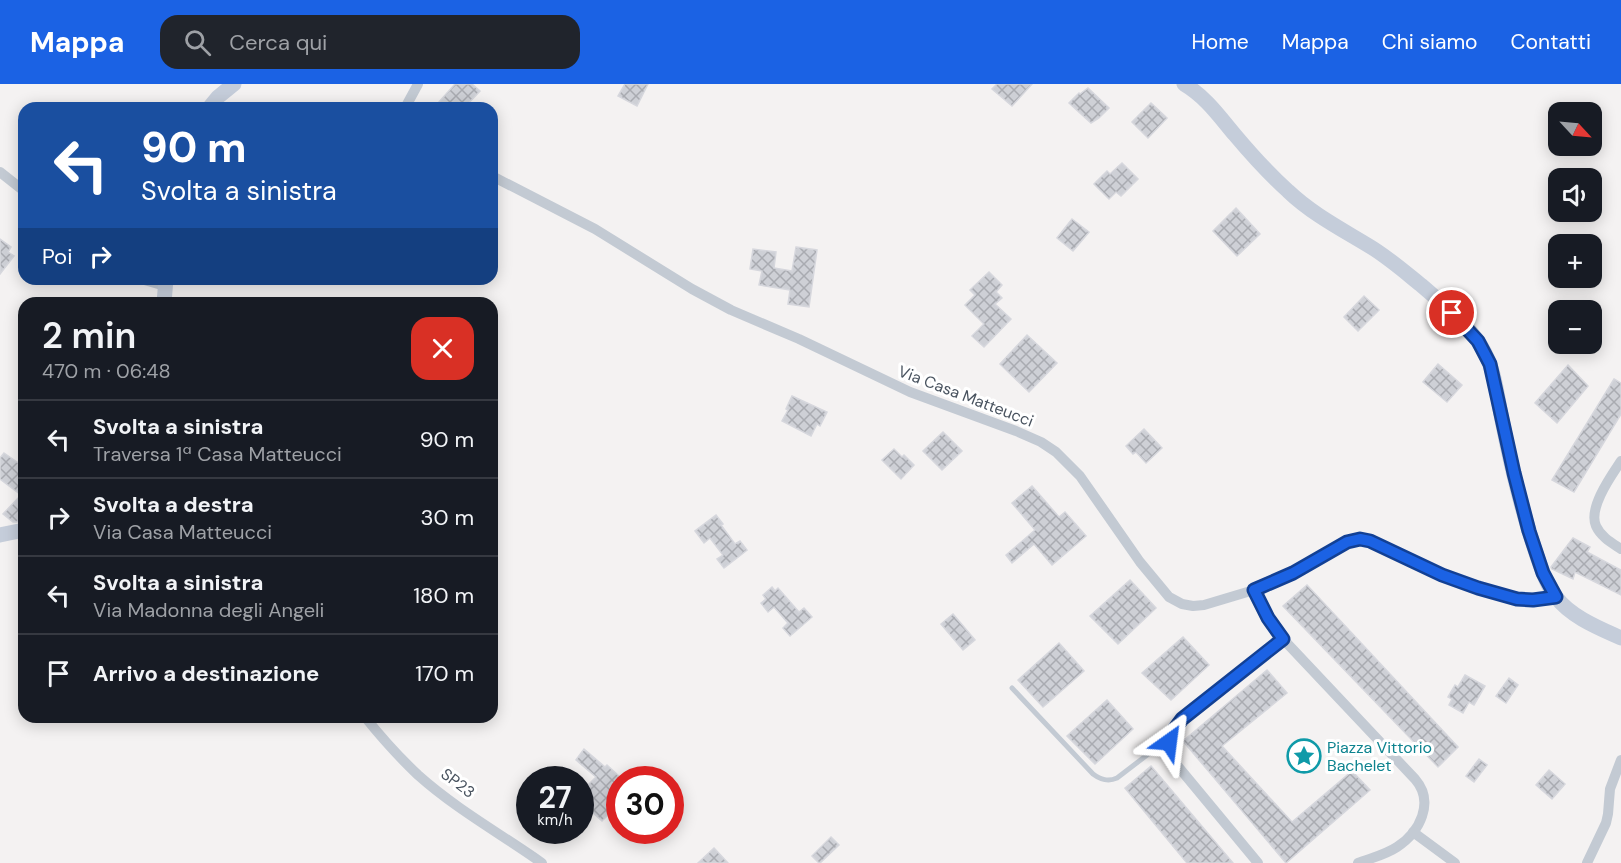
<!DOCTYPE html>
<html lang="it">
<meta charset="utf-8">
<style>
:root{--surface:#171b24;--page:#20242c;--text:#f1f3f6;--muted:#9ea1a6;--line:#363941;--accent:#1b62e4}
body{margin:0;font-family:"DM Sans",sans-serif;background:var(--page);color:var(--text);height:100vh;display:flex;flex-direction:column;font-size:22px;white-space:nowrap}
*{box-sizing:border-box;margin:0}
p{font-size:20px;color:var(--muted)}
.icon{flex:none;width:33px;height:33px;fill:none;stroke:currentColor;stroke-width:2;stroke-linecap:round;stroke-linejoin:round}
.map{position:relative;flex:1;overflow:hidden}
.drawer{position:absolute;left:18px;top:213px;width:480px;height:426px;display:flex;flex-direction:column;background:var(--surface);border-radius:18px;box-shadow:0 3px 15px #0003}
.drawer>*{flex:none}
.hud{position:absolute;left:18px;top:18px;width:480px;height:183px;border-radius:18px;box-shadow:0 3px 15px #0003;background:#1a4fa0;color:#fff;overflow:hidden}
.needle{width:39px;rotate:116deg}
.controls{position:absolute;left:1548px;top:18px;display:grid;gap:12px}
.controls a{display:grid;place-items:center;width:54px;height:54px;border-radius:12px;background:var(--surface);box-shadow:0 3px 15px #0003;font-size:30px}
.speed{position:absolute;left:516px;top:682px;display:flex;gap:12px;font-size:30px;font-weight:700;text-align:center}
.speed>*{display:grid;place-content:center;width:78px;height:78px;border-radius:50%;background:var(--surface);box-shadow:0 3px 15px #0003;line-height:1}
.speed small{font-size:15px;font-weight:400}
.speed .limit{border:9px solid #d22;background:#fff;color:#111}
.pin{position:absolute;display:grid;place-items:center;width:51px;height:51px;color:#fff;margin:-26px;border:3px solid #fff;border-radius:50%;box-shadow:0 2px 6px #0007}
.me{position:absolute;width:66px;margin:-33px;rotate:31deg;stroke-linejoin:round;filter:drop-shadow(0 0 4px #0008)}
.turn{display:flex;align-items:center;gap:21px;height:126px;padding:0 24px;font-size:27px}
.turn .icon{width:78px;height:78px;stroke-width:2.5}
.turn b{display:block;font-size:42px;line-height:51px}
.then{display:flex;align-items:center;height:57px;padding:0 24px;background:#0003;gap:12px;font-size:22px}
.round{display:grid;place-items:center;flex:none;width:63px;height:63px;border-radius:18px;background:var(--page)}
.overview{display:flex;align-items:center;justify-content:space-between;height:102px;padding:0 24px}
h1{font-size:36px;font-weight:600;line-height:45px}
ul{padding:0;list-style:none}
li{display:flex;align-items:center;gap:18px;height:78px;padding:0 24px;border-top:2px solid var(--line)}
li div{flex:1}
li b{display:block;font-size:22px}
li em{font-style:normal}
header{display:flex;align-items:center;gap:36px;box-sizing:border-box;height:84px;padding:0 30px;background:var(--accent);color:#fff}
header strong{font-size:28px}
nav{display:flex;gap:33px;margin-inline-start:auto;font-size:21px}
.search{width:420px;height:54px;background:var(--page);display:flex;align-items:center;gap:15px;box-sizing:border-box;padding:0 21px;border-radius:18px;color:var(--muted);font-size:22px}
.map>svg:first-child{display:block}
</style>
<header>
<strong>Mappa</strong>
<div class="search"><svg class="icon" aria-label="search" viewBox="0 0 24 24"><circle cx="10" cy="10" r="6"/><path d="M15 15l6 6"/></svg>Cerca qui</div>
<nav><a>Home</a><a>Mappa</a><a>Chi siamo</a><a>Contatti</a></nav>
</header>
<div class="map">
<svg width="1621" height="779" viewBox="0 0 1621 779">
<defs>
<pattern id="building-cross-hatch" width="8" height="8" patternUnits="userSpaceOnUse" patternTransform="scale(1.5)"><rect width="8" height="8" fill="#ced0d6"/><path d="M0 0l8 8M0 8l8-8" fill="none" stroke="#a9abb1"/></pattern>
</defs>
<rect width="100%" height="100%" fill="#f4f2f2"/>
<g fill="url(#building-cross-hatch)" stroke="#d6d7dd" stroke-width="1.5">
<polygon points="455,0 472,0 480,7 464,24 445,24 439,18"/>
<polygon points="625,0 648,0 637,22 618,12"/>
<polygon points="997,0 1032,0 1012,22 992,5"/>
<polygon points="1088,4 1109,24 1099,34 1091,39 1069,19 1079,9 1080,10"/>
<polygon points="1151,19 1167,34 1148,54 1132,38"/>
<polygon points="1122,79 1138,95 1121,112 1116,108 1109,115 1094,100 1107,87 1110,90"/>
<polygon points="1236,124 1260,150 1237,172 1213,147"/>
<polygon points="1072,135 1089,148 1073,167 1057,154"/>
<polygon points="0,155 11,163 8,168 14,172 0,190"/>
<polygon points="796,163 817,166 809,223 788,220 790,206 759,201 762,187 750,185 753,165 776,168 774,184 792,187"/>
<polygon points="989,188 1002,201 996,208 1002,214 995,220 1011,235 984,263 972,252 984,240 965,221 975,211 970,206"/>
<polygon points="1364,212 1379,226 1358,247 1344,233"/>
<polygon points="1027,251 1057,279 1029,308 1000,280"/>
<polygon points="1438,280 1462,301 1447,318 1423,298"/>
<polygon points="1568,281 1588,302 1557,339 1535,319"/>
<polygon points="1614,295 1621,299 1621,330 1574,408 1552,396"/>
<polygon points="792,312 827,328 820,342 817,340 811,352 782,337 788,326 786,325"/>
<polygon points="1144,345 1162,364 1146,379 1136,368 1133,370 1126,362"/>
<polygon points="943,348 962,367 942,386 923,367"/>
<polygon points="894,365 902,373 904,371 914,381 901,395 882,376"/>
<polygon points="4,369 24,383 24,430 17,438 13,438 3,430 21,411 0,395 0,374"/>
<polygon points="1032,402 1059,433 1065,428 1086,452 1052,481 1034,460 1012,479 1006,471 1035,446 1012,419"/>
<polygon points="716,431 723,440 721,441 735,460 740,457 747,466 724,484 717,475 723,471 710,454 704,459 695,447"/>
<polygon points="1573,454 1590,463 1587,468 1621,486 1621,511 1575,488 1573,495 1552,485 1551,483"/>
<polygon points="1130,496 1156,524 1118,560 1090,532"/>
<polygon points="1307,501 1458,663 1438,683 1283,522"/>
<polygon points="772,503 775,507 778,504 799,528 804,524 812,533 790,552 783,544 788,539 774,523 768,528 761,519 766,515 763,511"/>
<polygon points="953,530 975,556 963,566 941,540"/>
<polygon points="1183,553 1209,581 1171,616 1142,589"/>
<polygon points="1059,559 1084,587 1043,623 1018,596"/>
<polygon points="1267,586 1287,609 1222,662 1292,738 1352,687 1370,706 1286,779 1183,657"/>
<polygon points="1465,591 1485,602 1474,621 1469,618 1463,629 1449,621 1452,615 1448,613 1455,601 1458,603"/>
<polygon points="1509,594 1518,601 1506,619 1496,612"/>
<polygon points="1107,616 1133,645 1095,680 1067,652"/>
<polygon points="584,665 605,683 607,681 620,693 620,719 602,737 580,717 580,709 596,693 576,676"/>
<polygon points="1479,675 1487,681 1474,698 1466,692"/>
<polygon points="1151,682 1233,779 1187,779 1125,704"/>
<polygon points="1549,686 1565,700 1552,715 1536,701"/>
<polygon points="831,753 839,761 820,779 819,779 812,772"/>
<polygon points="714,764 728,779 698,779"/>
</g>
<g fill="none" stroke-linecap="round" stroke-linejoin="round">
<path stroke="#c3cad3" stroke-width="5" d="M 1012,604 L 1093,690 C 1101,696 1108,698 1117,694 L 1168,655"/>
<g stroke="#c3cad3" stroke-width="10">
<polyline points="405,24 418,0"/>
<polyline points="0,88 24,107"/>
<polyline points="492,92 595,145 692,205 731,226 799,255 910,308 1016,347 1041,358 1056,368 1080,392 1140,478 1169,513 1182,520 1193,522 1204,521 1254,506 1293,489 1341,461 1351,456 1360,455 1375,458 1442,491 1477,504 1522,515 1533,516 1556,513"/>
<polyline points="141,195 165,202"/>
<path d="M 1621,377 C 1611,392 1588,424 1596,442 C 1601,453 1612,459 1621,465"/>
<path d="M 1254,506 L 1268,534 L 1283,555 L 1415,695 C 1435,718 1420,748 1397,763 C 1385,771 1371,774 1358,779"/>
<path d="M 365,633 C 381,653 399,673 418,691 C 456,725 501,750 542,779"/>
<polyline points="1413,748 1455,779"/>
<path d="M 1258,779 L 1176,680 C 1162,658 1171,645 1188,630 L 1283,555"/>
<polyline points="1587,779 1606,739 1608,730 1610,705 1621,676"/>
</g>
<g stroke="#c5cdda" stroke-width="15">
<path d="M 1184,0 C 1206,13 1219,32 1235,51 C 1251,70 1269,90 1288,107 C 1313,131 1345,147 1374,165 C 1391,176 1406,189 1421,201 C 1442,219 1466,238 1481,262 C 1495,284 1497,311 1502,336 C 1511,382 1522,428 1537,472 C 1542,486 1547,502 1556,513 C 1571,533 1599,544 1621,554"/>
<polyline points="209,24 218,13 234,0"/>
<polyline points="164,219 166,195"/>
<polyline points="0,451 24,446"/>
</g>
</g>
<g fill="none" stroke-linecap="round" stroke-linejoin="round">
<g stroke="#124094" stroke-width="15">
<polyline id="route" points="1169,658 1171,650 1182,635 1283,555 1268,534 1254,506 1293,489 1347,458 1360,455 1370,457 1442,491 1478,504 1517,515 1533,516 1556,513 1543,489 1529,447 1514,389 1490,280 1478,257 1452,229"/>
</g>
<use href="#route" stroke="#1b62e4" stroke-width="10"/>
</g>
<defs>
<g id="sight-ring" transform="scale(1.725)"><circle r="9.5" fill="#fff" stroke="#0f9aa8" stroke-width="1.5"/><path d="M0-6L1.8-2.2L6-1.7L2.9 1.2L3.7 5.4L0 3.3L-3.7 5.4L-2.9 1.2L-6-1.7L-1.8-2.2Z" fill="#0f9aa8"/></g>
</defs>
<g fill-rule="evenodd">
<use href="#sight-ring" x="1304" y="672"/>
</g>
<g text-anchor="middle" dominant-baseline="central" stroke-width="6" stroke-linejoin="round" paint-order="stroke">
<g font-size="16" fill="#49535f" stroke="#fff">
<text transform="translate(966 312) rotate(21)">Via Casa Matteucci</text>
<text transform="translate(458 699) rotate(37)">SP23</text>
</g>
<g font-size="16" fill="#0d838f" stroke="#fff" text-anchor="start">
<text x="1327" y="663">Piazza Vittorio<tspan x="1327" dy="18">Bachelet</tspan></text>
</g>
</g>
</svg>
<div class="controls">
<a><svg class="needle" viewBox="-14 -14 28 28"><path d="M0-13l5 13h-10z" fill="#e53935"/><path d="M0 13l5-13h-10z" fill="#9ea1a6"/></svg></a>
<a><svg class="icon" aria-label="sound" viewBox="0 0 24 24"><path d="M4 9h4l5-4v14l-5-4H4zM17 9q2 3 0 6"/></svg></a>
<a>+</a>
<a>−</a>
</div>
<div class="speed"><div>27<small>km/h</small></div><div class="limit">30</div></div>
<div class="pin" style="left:1452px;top:229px;background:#d93025"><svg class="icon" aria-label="arrive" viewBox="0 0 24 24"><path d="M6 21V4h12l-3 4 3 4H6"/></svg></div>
<svg class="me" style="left:1169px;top:658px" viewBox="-20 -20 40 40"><path d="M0-17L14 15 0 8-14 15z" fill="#1b62e4" stroke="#fff" stroke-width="4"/></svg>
<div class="hud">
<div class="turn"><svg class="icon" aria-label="left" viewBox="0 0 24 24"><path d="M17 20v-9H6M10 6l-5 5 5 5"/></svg><div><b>90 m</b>Svolta a sinistra</div></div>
<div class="then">Poi<svg class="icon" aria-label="right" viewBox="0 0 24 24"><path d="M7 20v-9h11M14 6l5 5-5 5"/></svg></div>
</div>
<section class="drawer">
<div class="overview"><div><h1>2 min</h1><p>470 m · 06:48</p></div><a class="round" style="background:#d93025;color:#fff"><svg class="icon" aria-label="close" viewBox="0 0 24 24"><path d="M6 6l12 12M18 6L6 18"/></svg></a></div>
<ul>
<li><svg class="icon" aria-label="left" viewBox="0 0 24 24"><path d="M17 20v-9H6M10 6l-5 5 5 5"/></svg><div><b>Svolta a sinistra</b><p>Traversa 1ª Casa Matteucci</p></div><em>90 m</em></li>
<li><svg class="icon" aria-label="right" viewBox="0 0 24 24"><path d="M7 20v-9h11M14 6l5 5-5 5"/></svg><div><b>Svolta a destra</b><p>Via Casa Matteucci</p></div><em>30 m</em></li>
<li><svg class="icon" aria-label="left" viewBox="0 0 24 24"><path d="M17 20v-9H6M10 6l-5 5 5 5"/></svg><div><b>Svolta a sinistra</b><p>Via Madonna degli Angeli</p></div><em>180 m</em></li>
<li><svg class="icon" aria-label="arrive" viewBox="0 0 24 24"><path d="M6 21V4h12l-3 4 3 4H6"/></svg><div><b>Arrivo a destinazione</b></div><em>170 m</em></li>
</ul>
</section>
</div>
